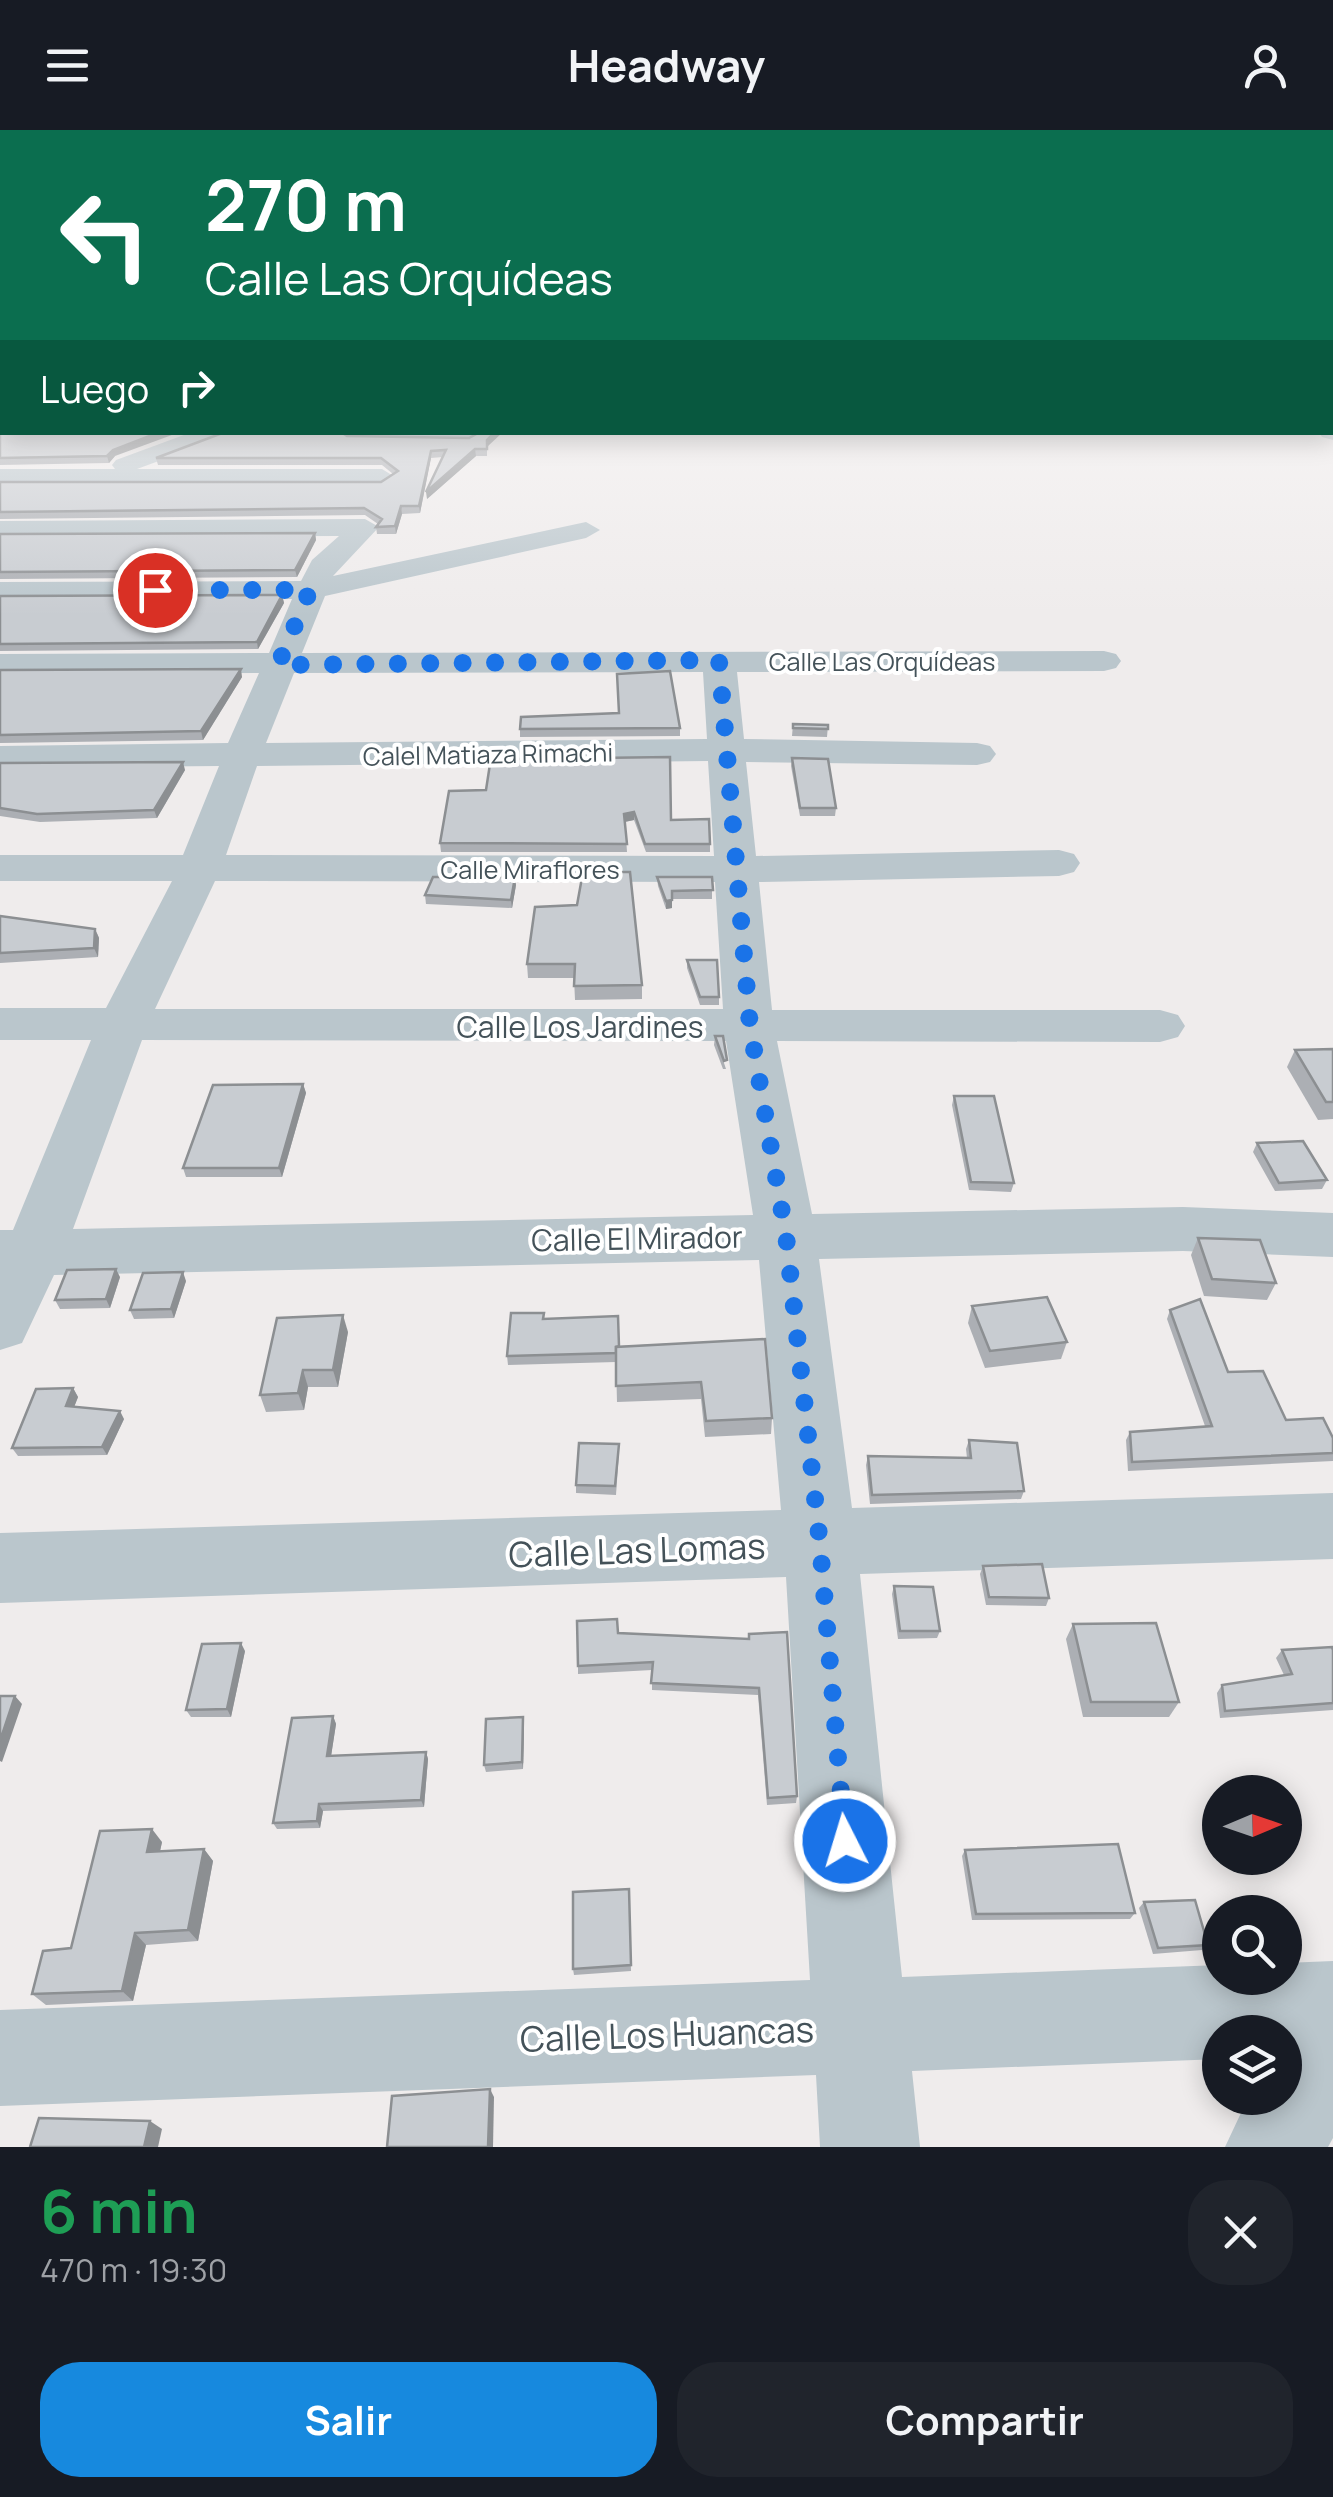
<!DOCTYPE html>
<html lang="es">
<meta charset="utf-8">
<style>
:root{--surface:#171b24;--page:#20242c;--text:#f1f3f6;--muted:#9ea1a6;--accent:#1789de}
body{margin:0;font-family:Manrope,sans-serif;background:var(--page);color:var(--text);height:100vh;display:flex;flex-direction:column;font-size:38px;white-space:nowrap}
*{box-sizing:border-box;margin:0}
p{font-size:32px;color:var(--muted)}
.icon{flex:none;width:55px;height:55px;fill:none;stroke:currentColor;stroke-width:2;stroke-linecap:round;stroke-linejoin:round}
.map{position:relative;height:2017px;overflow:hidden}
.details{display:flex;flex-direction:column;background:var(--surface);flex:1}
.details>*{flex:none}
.top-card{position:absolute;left:0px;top:0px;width:1335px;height:305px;box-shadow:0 5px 25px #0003;background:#0b6e4f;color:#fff;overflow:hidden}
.needle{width:65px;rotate:88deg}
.controls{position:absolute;left:1202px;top:1645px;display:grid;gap:20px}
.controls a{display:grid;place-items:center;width:100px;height:100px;border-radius:50%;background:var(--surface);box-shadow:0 5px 25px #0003;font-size:50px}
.pin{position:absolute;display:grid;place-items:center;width:85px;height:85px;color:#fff;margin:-42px;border:5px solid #fff;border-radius:50%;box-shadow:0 2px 10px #0007}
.me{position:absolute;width:110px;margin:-55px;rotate:355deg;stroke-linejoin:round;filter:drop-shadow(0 0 8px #0008)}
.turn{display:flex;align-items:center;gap:35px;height:210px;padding:0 40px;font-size:45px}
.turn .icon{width:130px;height:130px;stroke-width:2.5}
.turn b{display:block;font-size:70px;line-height:85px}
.then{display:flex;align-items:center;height:95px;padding:0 40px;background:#0003;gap:20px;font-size:38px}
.round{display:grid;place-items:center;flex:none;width:105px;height:105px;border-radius:40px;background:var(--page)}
.overview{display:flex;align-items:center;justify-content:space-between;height:170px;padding:0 40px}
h1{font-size:60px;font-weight:700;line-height:75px;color:#1e9e55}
.action{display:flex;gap:20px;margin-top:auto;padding:20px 40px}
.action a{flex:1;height:115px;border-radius:40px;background:var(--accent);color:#fff;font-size:40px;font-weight:700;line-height:115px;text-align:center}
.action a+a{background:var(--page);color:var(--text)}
header{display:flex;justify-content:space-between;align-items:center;height:130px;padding:0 40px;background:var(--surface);font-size:45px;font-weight:700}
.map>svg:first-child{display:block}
</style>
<header><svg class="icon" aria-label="menu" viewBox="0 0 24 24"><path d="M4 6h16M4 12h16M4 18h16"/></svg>Headway<svg class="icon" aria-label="person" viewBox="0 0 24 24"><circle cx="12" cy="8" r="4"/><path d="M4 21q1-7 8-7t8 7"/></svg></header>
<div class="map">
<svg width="1333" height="2017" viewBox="0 0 1333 2017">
<rect width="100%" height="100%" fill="#efecec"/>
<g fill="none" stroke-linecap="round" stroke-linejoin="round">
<g fill="#bac6cc" fill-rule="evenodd">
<rect x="0" y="224" width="2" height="12"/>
<polygon points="1333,296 1333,310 1322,307 1319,302 1332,302"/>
<polygon points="192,302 227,302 224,307 137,339 382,339 395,347 382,355 0,355 0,339 115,339 112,335 116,330"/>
<polygon points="337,302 481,302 482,304 470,311 348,309"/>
<path d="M 365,389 L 379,397 L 333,446 L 586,392 L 600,400 L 586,408 L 325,466 L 302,523 L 1104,521 L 1116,524 L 1121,531 L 1116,538 L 1104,541 L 737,542 L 744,609 L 977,613 L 990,616 L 996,624 L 990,632 L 977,635 L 746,632 L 756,726 L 1059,720 L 1074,724 L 1080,733 L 1074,742 L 1059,746 L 759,752 L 772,880 L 1160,880 L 1178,885 L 1185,896 L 1178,907 L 1160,912 L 777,911 L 812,1084 L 1183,1077 L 1333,1083 L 1333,1127 L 1183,1121 L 819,1129 L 852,1378 L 1333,1363 L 1333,1429 L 860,1444 L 902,1847 L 1220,1835 L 1220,1848 L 1285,1848 L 1285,1833 L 1333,1831 L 1333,2008 L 1328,2017 L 1225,2017 L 1248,1968 L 1285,1968 L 1285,1902 L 1220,1902 L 1220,1929 L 912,1941 L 920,2017 L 820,2017 L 816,1945 L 0,1976 L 0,1880 L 810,1850 L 786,1447 L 0,1473 L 0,1403 L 781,1380 L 759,1130 L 54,1145 L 22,1213 L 0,1220 L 0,1100 L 13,1100 L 91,910 L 0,910 L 0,878 L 106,878 L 172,751 L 0,751 L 0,725 L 183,725 L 219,636 L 0,638 L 0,616 L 228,613 L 259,543 L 0,544 L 0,524 L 269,523 L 292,469 L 0,470 L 0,452 L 301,451 L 312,430 L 339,406 L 0,407 L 0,391 ZM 703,542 L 707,609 L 266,613 L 294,543 ZM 708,631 L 714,726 L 226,725 L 257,636 ZM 215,751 L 715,752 L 723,879 L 155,879 ZM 142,910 L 726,911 L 753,1085 L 73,1099 Z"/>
</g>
</g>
<g fill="#acafb4">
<polygon points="0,235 115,326 109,333 0,335"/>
<polygon points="347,306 487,317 487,326 476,326 427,369 443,327 431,328 420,383 402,384 396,404 377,404 376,397 378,394 365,385 0,389 0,352 381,352 393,344 382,335 158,335 156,328"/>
<polygon points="315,403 316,410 297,447 0,449 0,404"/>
<polygon points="282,465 284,473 258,519 0,521 0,466"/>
<polygon points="0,540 242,547 203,610 0,613"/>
<polygon points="793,594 828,595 827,607 792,606"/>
<polygon points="680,598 680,606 520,607 520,599"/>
<polygon points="792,628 836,678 835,686 800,686 791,636"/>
<polygon points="0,633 185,640 157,688 40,692 0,686"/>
<polygon points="486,660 671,690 710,714 710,722 646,722 634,690 625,692 627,722 441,722 440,713"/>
<polygon points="657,747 712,747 712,769 672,769 672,778 666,779 658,756"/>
<polygon points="516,755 512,778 426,774 425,765"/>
<polygon points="535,777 642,855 642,869 575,870 574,848 528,848 527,834"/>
<polygon points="0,786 95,799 99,808 98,827 0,833"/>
<polygon points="687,830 719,867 719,875 700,875 687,838"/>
<polygon points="715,906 726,939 723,939 714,915"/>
<polygon points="1333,919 1333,989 1318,990 1287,937 1295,920"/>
<polygon points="303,954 306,963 282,1047 186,1047 183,1038"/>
<polygon points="954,966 1014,1053 1011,1062 969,1060 952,975"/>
<polygon points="1257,1013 1327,1050 1322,1059 1275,1061 1253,1022"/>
<polygon points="1198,1108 1276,1153 1267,1170 1204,1166 1191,1125"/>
<polygon points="120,1147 110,1178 60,1179 55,1170"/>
<polygon points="186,1151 174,1188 134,1189 130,1180"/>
<polygon points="972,1176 1067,1212 1061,1229 985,1238 968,1193"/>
<polygon points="1170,1180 1228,1242 1286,1290 1333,1308 1333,1331 1128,1341 1126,1310 1130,1302 1205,1296 1167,1189"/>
<polygon points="544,1189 619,1216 765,1209 772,1288 771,1304 705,1307 701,1269 617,1272 616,1232 508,1235 507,1226"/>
<polygon points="348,1202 338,1257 308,1257 304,1280 266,1282 260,1265"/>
<polygon points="73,1258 78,1267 74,1277 124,1289 107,1325 18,1326 12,1318"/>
<polygon points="969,1310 1024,1361 1021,1369 870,1374 866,1335 868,1326 967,1328 966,1319"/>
<polygon points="619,1322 616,1365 576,1363 576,1355"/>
<polygon points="983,1436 1049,1468 1046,1476 986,1475 980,1444"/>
<polygon points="894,1456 940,1501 937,1508 898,1509 892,1464"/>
<polygon points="1073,1494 1179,1572 1169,1587 1083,1587 1066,1509"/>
<polygon points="618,1503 749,1509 797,1666 796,1673 767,1675 758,1565 652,1560 652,1540 578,1544 578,1536"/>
<polygon points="1282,1520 1333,1520 1333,1580 1220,1588 1217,1563 1222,1555 1284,1545 1276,1528"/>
<polygon points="245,1521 231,1587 191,1587 186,1580"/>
<polygon points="333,1586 336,1594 331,1626 426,1622 428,1629 424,1677 323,1681 320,1698 277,1699 273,1693"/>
<polygon points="523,1587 524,1595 523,1639 486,1642 484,1635"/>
<polygon points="162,1712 160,1721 204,1719 213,1731 198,1811 146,1815 133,1871 46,1875 32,1864"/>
<polygon points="965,1720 1135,1783 1130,1789 972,1790 962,1726"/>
<polygon points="629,1759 631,1841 574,1845 573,1839"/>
<polygon points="1144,1772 1208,1815 1202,1820 1153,1824 1139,1778"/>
</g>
<g fill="#8c8f92">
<polygon points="160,302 180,302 115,326 109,333 107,326 113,320"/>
<polygon points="495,302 503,302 487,317 487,326 487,310"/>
<polygon points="475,319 476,326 427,369 426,362"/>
<polygon points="431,321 431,328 420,383 419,376"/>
<polygon points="401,376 402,384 396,404 395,396"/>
<polygon points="315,403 316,410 297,447 295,440"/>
<polygon points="282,465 284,473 258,519 257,512"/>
<polygon points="241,539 242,547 203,610 201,601"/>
<polygon points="183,632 185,640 157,688 154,680"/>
<polygon points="634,682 634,690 624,692 624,684"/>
<polygon points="515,747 516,755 512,778 511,770"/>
<polygon points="672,770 672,778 666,779 666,771"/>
<polygon points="95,799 99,808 98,827 94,818"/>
<polygon points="303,954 306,963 282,1047 279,1038"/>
<polygon points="116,1139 120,1147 110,1178 106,1169"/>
<polygon points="183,1142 186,1151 174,1188 171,1179"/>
<polygon points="343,1185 348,1202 338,1257 333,1240"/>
<polygon points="303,1240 308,1257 304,1280 298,1263"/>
<polygon points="73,1258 78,1267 71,1285 66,1276"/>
<polygon points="120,1281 124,1289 107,1325 102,1317"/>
<polygon points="241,1513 245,1521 231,1587 227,1579"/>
<polygon points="15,1566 22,1574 2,1632 0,1631 0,1611"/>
<polygon points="333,1586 336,1594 330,1633 327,1626"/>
<polygon points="523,1587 524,1595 523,1639 522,1632"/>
<polygon points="426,1622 428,1629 424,1677 421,1670"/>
<polygon points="319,1674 323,1681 320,1698 317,1691"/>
<polygon points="152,1699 162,1712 157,1735 147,1722"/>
<polygon points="204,1719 213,1731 198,1811 188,1800"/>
<polygon points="135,1803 146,1815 133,1871 122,1861"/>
<polygon points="490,1959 494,1967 493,2017 488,2017"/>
<polygon points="150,1991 162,1999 158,2017 144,2017"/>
</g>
<g fill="#c8ccd1" stroke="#8c8f92" stroke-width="2.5">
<polygon points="0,235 2,235 2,302 160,302 113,320 107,326 0,328"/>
<polygon points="225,302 341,302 347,306 469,308 480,302 495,302 487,310 487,319 475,319 426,362 446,320 431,321 419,376 401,376 395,396 376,397 382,389 364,378 0,382 0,352 381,352 398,341 381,328 156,328"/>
<polygon points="315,403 295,440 0,442 0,404"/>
<polygon points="282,465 257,512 0,514 0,466"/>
<polygon points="241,539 201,601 0,605 0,540"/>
<polygon points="670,541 680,598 520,599 521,587 619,583 617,544"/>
<polygon points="793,594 828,595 828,599 793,598"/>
<polygon points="670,627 671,690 709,689 710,714 645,714 634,682 624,684 627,714 440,713 449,661 486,660 490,634 516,634 517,629"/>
<polygon points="792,628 828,629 836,678 800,678"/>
<polygon points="183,632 154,680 37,684 0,678 0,633"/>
<polygon points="583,742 630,742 642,855 574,856 575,834 527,834 535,777 577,775"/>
<polygon points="433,747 515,747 511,770 425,765"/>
<polygon points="657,747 712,747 713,760 672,761 672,770 666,771"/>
<polygon points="0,786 95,799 94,818 0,823"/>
<polygon points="687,830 717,830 719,867 700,867"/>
<polygon points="715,906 723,906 727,930 724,931"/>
<polygon points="1333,919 1333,972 1326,972 1295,920"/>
<polygon points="303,954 279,1038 183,1038 213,955"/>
<polygon points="954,966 994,966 1014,1053 971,1052"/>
<polygon points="1303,1011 1327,1050 1279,1053 1257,1013"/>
<polygon points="1198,1108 1260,1110 1276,1153 1212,1149"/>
<polygon points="116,1139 106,1169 55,1170 67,1140"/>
<polygon points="183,1142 171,1179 130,1180 143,1143"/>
<polygon points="1047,1167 1067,1212 990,1221 972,1176"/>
<polygon points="1200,1169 1228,1242 1263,1241 1286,1290 1323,1288 1333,1308 1333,1323 1132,1332 1130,1302 1212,1296 1170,1180"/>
<polygon points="511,1183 544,1183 543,1189 618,1186 619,1216 616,1217 616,1223 507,1226"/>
<polygon points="343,1185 333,1240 303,1240 298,1263 260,1265 277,1188"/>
<polygon points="765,1209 772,1288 706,1291 701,1252 616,1256 616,1217"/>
<polygon points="73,1258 66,1276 120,1281 102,1317 12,1318 36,1259"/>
<polygon points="969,1310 1017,1313 1024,1361 872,1365 868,1326 971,1328"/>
<polygon points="579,1313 619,1314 615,1356 576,1355"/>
<polygon points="1042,1434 1049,1468 989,1467 983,1436"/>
<polygon points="894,1456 933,1457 940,1501 900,1501"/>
<polygon points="617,1489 618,1503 749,1509 749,1504 787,1502 797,1666 768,1668 759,1558 651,1553 653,1532 578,1536 577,1491"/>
<polygon points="1156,1493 1179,1572 1091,1572 1073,1494"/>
<polygon points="241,1513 227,1579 186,1580 202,1514"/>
<polygon points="1332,1517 1333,1520 1333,1573 1225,1581 1222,1555 1292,1544 1282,1520"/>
<polygon points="0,1566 15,1566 0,1611"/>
<polygon points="333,1586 327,1626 426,1622 421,1670 319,1674 317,1691 273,1693 292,1588"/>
<polygon points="523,1587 522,1632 484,1635 486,1589"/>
<polygon points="152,1699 147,1722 204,1719 188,1800 135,1803 122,1861 32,1864 43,1821 71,1818 100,1701"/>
<polygon points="1118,1714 1135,1783 976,1784 965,1720"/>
<polygon points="629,1759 631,1835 573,1839 573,1762"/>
<polygon points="1195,1770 1208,1815 1158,1818 1144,1772"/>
<polygon points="490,1959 488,2017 387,2017 392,1966"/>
<polygon points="39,1988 150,1991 144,2017 30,2017"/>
</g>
<linearGradient id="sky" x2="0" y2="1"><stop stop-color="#80c7ea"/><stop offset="0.42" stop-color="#f8f6f6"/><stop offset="1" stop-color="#f8f6f6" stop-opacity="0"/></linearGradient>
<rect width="1333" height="486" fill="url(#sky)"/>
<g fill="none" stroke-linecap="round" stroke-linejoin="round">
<polyline stroke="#1a73e8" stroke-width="18" stroke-dasharray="0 32.4" points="155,460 310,460 278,535 719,530 750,896 786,1105 820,1414 845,1711"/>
</g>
<g text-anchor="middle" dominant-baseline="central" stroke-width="8" stroke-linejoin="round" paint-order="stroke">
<g font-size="25" fill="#445259" stroke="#fff">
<text x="882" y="531">Calle Las Orquídeas</text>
<text transform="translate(488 624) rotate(-1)">Calel Matiaza Rimachi</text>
<text x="530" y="739">Calle Miraflores</text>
</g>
<g font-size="30" fill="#445259" stroke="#fff">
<text x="580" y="896">Calle Los Jardines</text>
<text transform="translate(637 1108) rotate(-1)">Calle El Mirador</text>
</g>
<g font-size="35" fill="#445259" stroke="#fff">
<text transform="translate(637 1420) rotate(-2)">Calle Las Lomas</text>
<text transform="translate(667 1904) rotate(-2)">Calle Los Huancas</text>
</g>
</g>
</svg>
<div class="controls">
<a><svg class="needle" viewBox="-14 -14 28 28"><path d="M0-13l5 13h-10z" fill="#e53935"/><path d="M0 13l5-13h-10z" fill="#9ea1a6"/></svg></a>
<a><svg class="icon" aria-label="search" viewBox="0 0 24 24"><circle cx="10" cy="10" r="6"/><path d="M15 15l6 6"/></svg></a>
<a><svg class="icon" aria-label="layers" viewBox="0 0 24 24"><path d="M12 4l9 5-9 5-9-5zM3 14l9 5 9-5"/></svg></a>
</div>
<div class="pin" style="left:155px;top:460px;background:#d93025"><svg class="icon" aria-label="arrive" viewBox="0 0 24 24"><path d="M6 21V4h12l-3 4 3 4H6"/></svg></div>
<svg class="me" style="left:845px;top:1711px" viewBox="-20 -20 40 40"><circle r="17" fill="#1a73e8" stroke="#fff" stroke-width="3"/><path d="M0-11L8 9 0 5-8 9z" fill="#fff"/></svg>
<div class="top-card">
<div class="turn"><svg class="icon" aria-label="left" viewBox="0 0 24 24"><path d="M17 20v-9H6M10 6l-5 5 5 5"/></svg><div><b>270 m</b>Calle Las Orquídeas</div></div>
<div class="then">Luego<svg class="icon" aria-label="right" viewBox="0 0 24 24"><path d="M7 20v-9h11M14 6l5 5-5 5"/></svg></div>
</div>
</div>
<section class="details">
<div class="overview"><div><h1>6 min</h1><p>470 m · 19:30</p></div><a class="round"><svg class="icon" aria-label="close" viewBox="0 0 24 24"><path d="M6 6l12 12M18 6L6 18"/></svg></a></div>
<div class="action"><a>Salir</a><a>Compartir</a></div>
</section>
